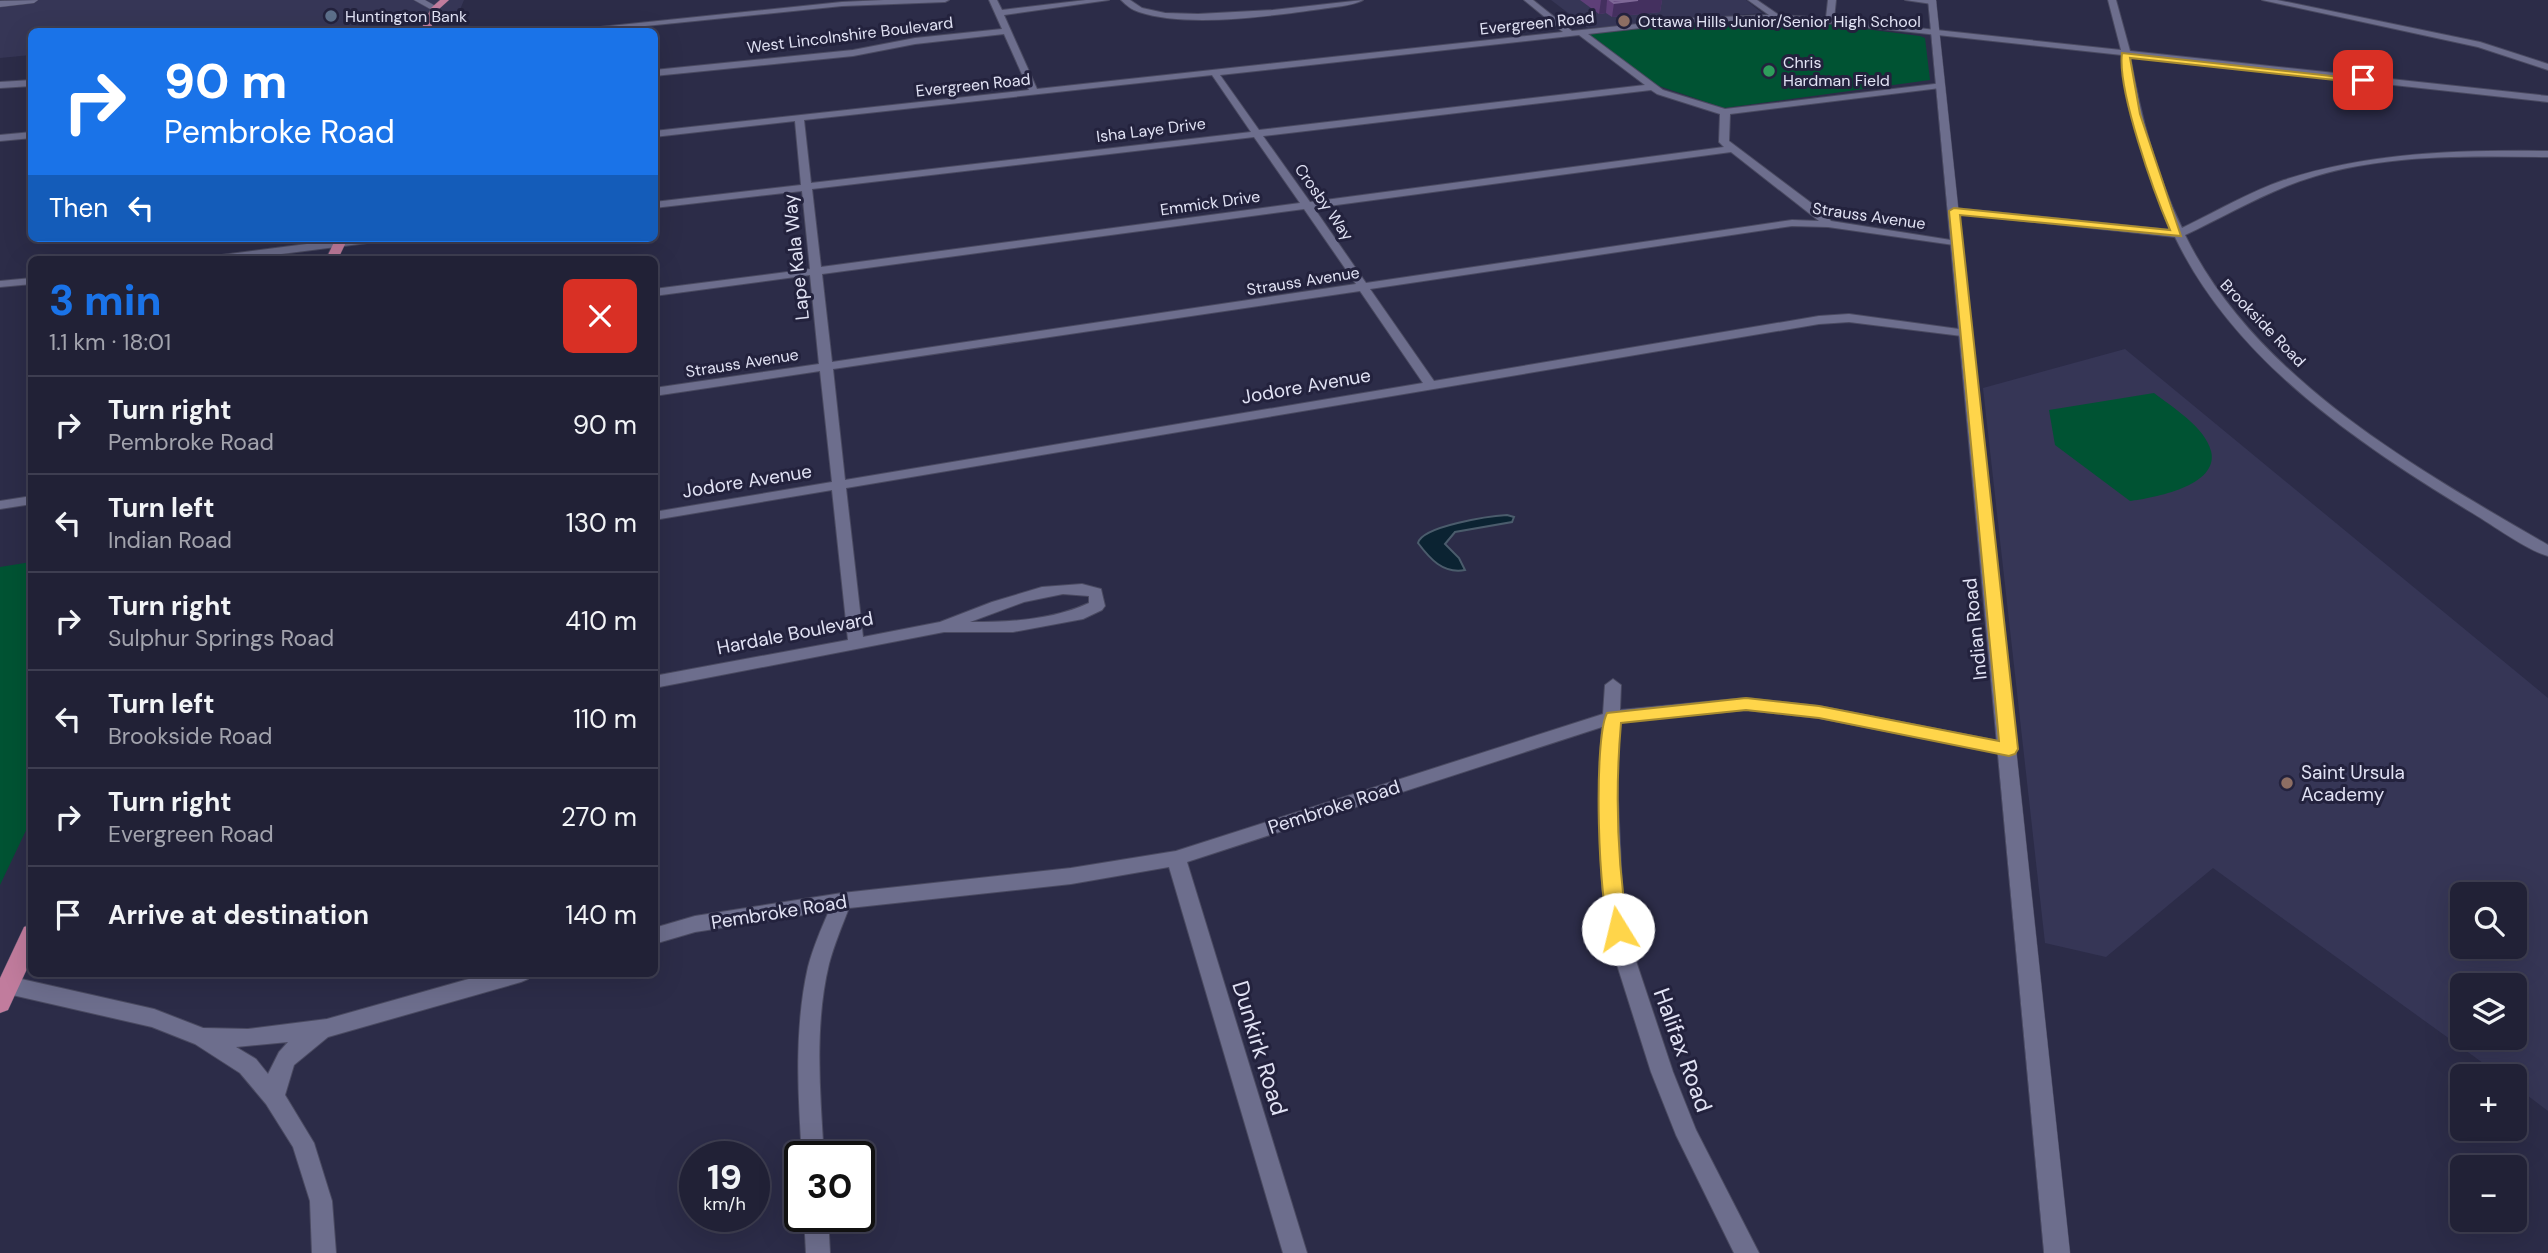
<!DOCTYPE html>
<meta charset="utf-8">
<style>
:root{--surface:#212136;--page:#29293e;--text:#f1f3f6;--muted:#a2a3ad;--line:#3e3e51;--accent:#1a73e8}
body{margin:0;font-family:"DM Sans",sans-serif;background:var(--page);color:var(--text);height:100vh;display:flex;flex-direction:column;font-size:26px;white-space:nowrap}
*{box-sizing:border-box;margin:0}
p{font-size:23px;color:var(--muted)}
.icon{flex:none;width:38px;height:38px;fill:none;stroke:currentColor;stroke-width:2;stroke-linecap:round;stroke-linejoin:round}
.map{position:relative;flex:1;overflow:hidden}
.panel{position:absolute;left:28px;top:256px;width:630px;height:721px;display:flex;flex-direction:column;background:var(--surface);border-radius:10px;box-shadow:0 7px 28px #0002,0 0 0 2px var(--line)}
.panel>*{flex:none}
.banner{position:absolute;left:28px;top:28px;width:630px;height:214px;border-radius:10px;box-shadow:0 7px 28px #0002,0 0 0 2px var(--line);background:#1a73e8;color:#fff;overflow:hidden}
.fabs{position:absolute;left:2450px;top:882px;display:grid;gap:14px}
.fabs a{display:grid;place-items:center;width:77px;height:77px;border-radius:10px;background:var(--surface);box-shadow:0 7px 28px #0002,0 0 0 2px var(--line);font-size:35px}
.speed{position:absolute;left:679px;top:1141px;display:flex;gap:14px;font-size:35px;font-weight:700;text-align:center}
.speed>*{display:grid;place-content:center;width:91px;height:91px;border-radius:50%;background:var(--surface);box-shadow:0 7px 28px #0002,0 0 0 2px var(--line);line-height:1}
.speed small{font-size:18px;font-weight:400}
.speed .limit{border:4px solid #111;border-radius:10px;background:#fff;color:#111}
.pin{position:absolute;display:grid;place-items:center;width:60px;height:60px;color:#fff;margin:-30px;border-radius:14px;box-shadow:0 4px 10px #0006}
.me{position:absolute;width:77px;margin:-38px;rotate:351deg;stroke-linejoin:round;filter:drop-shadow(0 0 5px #0008)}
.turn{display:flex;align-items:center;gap:24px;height:147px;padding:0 21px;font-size:32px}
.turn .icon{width:91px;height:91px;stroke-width:2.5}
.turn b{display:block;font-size:49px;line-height:60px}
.then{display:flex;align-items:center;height:66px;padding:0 21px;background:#0003;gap:14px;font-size:26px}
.round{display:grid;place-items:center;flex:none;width:74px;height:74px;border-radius:10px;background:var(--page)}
.summary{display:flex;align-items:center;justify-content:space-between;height:119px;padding:0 21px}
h1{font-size:42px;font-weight:800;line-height:52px;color:var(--accent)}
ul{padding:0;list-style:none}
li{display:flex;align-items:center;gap:21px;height:98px;padding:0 21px;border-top:2px solid var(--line)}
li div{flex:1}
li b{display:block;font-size:26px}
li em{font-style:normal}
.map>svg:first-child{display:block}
</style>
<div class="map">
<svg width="2548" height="1253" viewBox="0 0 2548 1253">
<rect width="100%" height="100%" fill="#2c2c48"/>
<g fill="#363656" fill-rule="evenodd">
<polygon points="0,0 464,0 457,17 297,31 32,32 31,55 0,58"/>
<polygon points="1551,0 1746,0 1762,13 1588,28"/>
<path d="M 2125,349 L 2548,698 L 2548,1111 L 2515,1086 L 2515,1076 L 2501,1076 L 2213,868 L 2106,957 L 2045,943 L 1983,388 ZM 2462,894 L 2515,894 L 2515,947 L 2462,947 ZM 2462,985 L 2515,985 L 2515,1038 L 2462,1038 Z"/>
</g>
<g fill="#005333">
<polygon points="1753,18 1786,19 1920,36 1925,38 1930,80 1724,108 1656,85 1589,34"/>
<path d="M 2154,393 C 2172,407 2205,427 2211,451 C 2220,486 2153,498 2130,501 L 2055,445 L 2049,410 Z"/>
<polygon points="31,562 31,820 0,885 0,567"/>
</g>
<path fill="#0b2332" stroke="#4b5c6c" stroke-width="2" d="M 1507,515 L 1514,517 L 1512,522 L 1455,532 L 1445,544 L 1459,558 L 1465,570 C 1443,574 1430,559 1418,543 C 1422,526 1490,516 1507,515 Z"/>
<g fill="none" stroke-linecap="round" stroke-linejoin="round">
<g stroke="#4a4a61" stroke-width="2">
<g id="minor">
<polygon points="884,0 949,0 945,2 842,6 586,32 552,32 842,2"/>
<path d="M 989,0 L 997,0 L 1002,10 L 1086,0 L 1109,0 L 1004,15 L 1037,89 L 1563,32 L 1524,0 L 1533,0 L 1572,31 L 1693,18 L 1769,15 L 1748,0 L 1757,0 L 1779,15 L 1826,18 L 1828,0 L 1836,0 L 1834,19 L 2121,50 L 2108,0 L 2116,0 L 2130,51 L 2548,96 L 2548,102 L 2130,56 C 2141,117 2155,172 2182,228 C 2215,212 2249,192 2284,180 C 2370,152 2458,150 2548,151 L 2548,157 C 2462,156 2369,153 2287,186 C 2252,200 2219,219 2185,235 C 2255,378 2415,468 2548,545 L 2548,556 C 2526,550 2490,523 2469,511 C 2356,442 2234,360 2175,237 L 1950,213 L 1949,211 L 1954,208 L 2172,230 C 2145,173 2132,117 2122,55 L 1791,19 L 1693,22 L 1588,34 L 1663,90 L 1725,109 L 1943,83 L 1943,87 L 1940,88 L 1730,114 L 1729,141 L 1822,211 L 1831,221 L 1957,241 L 1962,244 L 1961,246 L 1828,227 L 1792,226 L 1370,289 L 1434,381 L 1819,316 L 1849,314 L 1966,330 L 1972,334 L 1970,337 L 1849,322 L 1819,324 L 846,488 L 863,637 L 940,622 L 992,602 L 1042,587 L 1082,584 L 1101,589 L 1105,606 L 1102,610 L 1083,619 L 1013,632 L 944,632 L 654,688 L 654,676 L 848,640 L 832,490 L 654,520 L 654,512 L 832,482 L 820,371 L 654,396 L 654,388 L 819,364 L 810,275 L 654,296 L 654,289 L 810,269 L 802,191 L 654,208 L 654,202 L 801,185 L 795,121 L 654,137 L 654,131 L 1029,90 L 1004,34 L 915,44 L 853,56 L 654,76 L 654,70 L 853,50 L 915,38 L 1002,29 ZM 1579,35 L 1645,85 L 1259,130 L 1220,75 ZM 1212,75 L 1251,132 L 811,183 L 804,120 ZM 1651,90 L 1657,94 L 1720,114 L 1719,142 L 1724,147 L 1310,202 L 1263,136 ZM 1254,137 L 1300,203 L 821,267 L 812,189 ZM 1731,152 L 1819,221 L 1792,220 L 1366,283 L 1314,208 ZM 1304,209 L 1356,284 L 832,362 L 822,274 ZM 1360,291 L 1423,383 L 845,480 L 833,369 ZM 1063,594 L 1089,596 L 1089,603 C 1052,620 1010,622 970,622 L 1024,602 Z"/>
<path d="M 1121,0 L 1130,0 L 1142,8 L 1165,13 L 1198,14 L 1273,10 L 1363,0 C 1352,6 1334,7 1321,9 C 1271,16 1187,28 1139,12 C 1132,10 1126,5 1121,0 Z"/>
<polygon points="1905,0 1933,0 1936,2 1932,4"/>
<polygon points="2262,0 2277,0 2480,42 2548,64 2548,70 2478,47"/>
<polygon points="32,80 32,86 0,88 0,82"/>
<polygon points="32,132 32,138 0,141 0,135"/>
<polygon points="354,238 388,238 383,241 242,259 208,259 214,256"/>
<polygon points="32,278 32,284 0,287 0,281"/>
<polygon points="32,496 32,504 0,509 0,501"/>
<path d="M 1613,679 L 1621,685 L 1620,710 L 1746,698 L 1819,706 L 2009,743 L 2015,745 L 2018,749 L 2015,753 L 2009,755 L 1819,718 L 1746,710 L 1619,722 L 1617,777 L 1622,888 L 1632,949 L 1673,1072 L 1696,1130 L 1759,1253 L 1734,1253 L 1676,1135 L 1651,1072 L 1612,949 L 1602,888 L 1599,777 L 1602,727 L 1187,862 L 1307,1253 L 1283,1253 L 1169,867 L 1071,884 L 849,908 C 842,926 834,945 829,964 C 814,1026 820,1093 824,1157 L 802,1157 C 798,1094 794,1029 808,967 C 813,948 821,929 829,911 L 695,932 L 654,944 L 654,928 L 695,916 L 842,893 L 1071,868 L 1176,851 L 1603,714 L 1605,685 Z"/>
<path d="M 490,973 L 531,973 L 528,979 L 521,982 L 328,1037 L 294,1065 L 285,1095 L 314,1143 L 332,1201 L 336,1253 L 312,1253 L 310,1201 L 293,1147 L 266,1104 L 240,1073 L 195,1044 L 152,1027 L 8,994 L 0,989 L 1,979 L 8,976 L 154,1009 L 203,1028 L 248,1029 L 327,1019 ZM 288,1042 L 279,1052 L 268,1074 L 256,1059 L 236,1047 Z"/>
<polygon points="804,1216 828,1216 830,1253 806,1253"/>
</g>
</g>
<g stroke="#4a4a61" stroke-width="1">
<g id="tertiary">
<polygon points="38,0 34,3 0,7 0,1"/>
<polygon points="414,0 425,0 439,8 432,10"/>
<polygon points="1928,0 1936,0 2070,1253 2044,1253"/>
</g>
</g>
<g stroke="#4a4a61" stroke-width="1">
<g id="primary">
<polygon points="440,0 449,0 439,9 429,32 420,32 431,8"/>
<polygon points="336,238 348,238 338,259 326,259"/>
<polygon points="32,924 32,958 8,1010 0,1013 0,978 24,927"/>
</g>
</g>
<use href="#minor" fill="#6d6e8d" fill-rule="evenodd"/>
<use href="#tertiary" fill="#6d6e8d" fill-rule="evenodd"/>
<use href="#primary" fill="#c17c9d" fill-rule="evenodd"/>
</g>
<polygon fill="#5e3f78" points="1580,0 1662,0 1660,12 1612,17 1606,13 1599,14"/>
<g fill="#44305f">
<polygon points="1601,0 1607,0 1606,13 1599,14"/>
<polygon points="1638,0 1662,0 1660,12 1612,17 1614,3"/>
</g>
<polygon fill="#6c5186" stroke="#7e6897" stroke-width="2" points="1610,0 1638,0 1614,3"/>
<path fill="#ffd54a" stroke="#a68a30" stroke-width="2" d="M 2122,53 L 2367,80 L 2363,83 L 2130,58 L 2140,114 L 2181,236 L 1960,215 L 2018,749 L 2015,754 L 2009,756 L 1819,718 L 1746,710 L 1621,723 C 1615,792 1617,861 1628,929 L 1625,935 L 1611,935 C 1598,907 1593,740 1607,713 L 1746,698 L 1819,706 L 1999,741 L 1949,211 L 1954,208 L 2170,230 C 2154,193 2117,90 2122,53 Z"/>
<circle fill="#5c6f8a" stroke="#23223d" stroke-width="2.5" cx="331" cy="16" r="7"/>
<g fill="#8d6e63" stroke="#23223d" stroke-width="2.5">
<circle cx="1624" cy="21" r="7"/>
<circle cx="2287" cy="783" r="7"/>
</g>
<circle fill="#2e9e5b" stroke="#23223d" stroke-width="2.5" cx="1769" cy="71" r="7"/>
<g text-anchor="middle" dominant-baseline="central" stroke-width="6" stroke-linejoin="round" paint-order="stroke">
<g font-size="16" fill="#e1e2f4" stroke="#23223d" text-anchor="start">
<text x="345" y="16">Huntington Bank</text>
<text x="1638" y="21">Ottawa Hills Junior/Senior High School</text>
<text x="1783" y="62">Chris<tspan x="1783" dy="18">Hardman Field</tspan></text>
</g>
<g font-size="16" fill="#e1e2f4" stroke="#23223d">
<text transform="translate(1537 23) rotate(-6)">Evergreen Road</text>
<text transform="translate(850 35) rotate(-7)">West Lincolnshire Boulevard</text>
<text transform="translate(973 85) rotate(-6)">Evergreen Road</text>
<text transform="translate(1151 130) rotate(-7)">Isha Laye Drive</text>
<text transform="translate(1324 202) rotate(55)">Crosby Way</text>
<text transform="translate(1210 203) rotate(-8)">Emmick Drive</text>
<text transform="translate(1869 216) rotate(8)">Strauss Avenue</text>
<text transform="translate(1303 281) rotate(-9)">Strauss Avenue</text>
<text transform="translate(2263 323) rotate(46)">Brookside Road</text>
<text transform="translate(742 363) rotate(-9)">Strauss Avenue</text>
</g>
<g font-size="19" fill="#e1e2f4" stroke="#23223d">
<text transform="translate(796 257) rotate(-96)">Lape Kala Way</text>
<text transform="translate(1306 386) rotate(-10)">Jodore Avenue</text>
<text transform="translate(747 481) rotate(-9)">Jodore Avenue</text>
<text transform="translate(1975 629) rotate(-96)">Indian Road</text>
<text transform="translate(795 633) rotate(-11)">Hardale Boulevard</text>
<text transform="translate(1334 807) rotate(-18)">Pembroke Road</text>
<text transform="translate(779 912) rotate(-9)">Pembroke Road</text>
</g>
<g font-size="19" fill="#e1e2f4" stroke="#23223d" text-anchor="start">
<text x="2301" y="772">Saint Ursula<tspan x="2301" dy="22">Academy</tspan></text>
</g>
<g font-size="23" fill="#e1e2f4" stroke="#23223d">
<text transform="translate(1260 1048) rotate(73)">Dunkirk Road</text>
<text transform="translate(1683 1050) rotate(70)">Halifax Road</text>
</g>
</g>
</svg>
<div class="fabs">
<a><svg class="icon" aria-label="search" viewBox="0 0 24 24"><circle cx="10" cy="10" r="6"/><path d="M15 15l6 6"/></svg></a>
<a><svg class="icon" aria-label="layers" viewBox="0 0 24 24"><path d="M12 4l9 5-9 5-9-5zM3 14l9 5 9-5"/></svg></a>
<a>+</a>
<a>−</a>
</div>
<div class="speed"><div>19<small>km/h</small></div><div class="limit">30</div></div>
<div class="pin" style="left:2363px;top:80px;background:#d93025"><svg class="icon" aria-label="arrive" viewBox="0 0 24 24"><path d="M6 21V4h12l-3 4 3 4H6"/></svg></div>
<svg class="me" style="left:1618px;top:929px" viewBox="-20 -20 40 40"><circle r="19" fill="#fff"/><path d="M0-13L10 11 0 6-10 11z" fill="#ffd54a"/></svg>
<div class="banner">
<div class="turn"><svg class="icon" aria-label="right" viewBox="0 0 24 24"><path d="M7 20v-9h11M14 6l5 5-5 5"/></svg><div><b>90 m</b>Pembroke Road</div></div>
<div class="then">Then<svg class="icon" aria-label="left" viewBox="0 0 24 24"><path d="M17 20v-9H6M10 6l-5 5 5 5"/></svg></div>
</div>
<section class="panel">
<div class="summary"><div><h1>3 min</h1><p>1.1 km · 18:01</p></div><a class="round" style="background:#d93025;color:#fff"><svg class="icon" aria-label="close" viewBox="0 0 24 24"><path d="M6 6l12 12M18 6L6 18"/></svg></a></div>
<ul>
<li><svg class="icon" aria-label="right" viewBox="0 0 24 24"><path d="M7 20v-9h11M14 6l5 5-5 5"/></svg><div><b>Turn right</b><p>Pembroke Road</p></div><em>90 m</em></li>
<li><svg class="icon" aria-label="left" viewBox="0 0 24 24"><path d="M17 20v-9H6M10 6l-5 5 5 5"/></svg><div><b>Turn left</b><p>Indian Road</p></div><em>130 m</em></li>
<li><svg class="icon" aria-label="right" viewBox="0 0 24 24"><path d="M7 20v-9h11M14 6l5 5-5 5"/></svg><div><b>Turn right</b><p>Sulphur Springs Road</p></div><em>410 m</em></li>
<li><svg class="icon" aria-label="left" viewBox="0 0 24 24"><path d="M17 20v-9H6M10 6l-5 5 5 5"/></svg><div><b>Turn left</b><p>Brookside Road</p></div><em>110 m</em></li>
<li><svg class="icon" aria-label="right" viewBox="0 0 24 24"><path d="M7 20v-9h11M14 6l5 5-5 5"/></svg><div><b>Turn right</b><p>Evergreen Road</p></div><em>270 m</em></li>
<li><svg class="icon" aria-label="arrive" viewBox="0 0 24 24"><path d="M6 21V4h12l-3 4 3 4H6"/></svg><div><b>Arrive at destination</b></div><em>140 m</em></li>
</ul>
</section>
</div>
